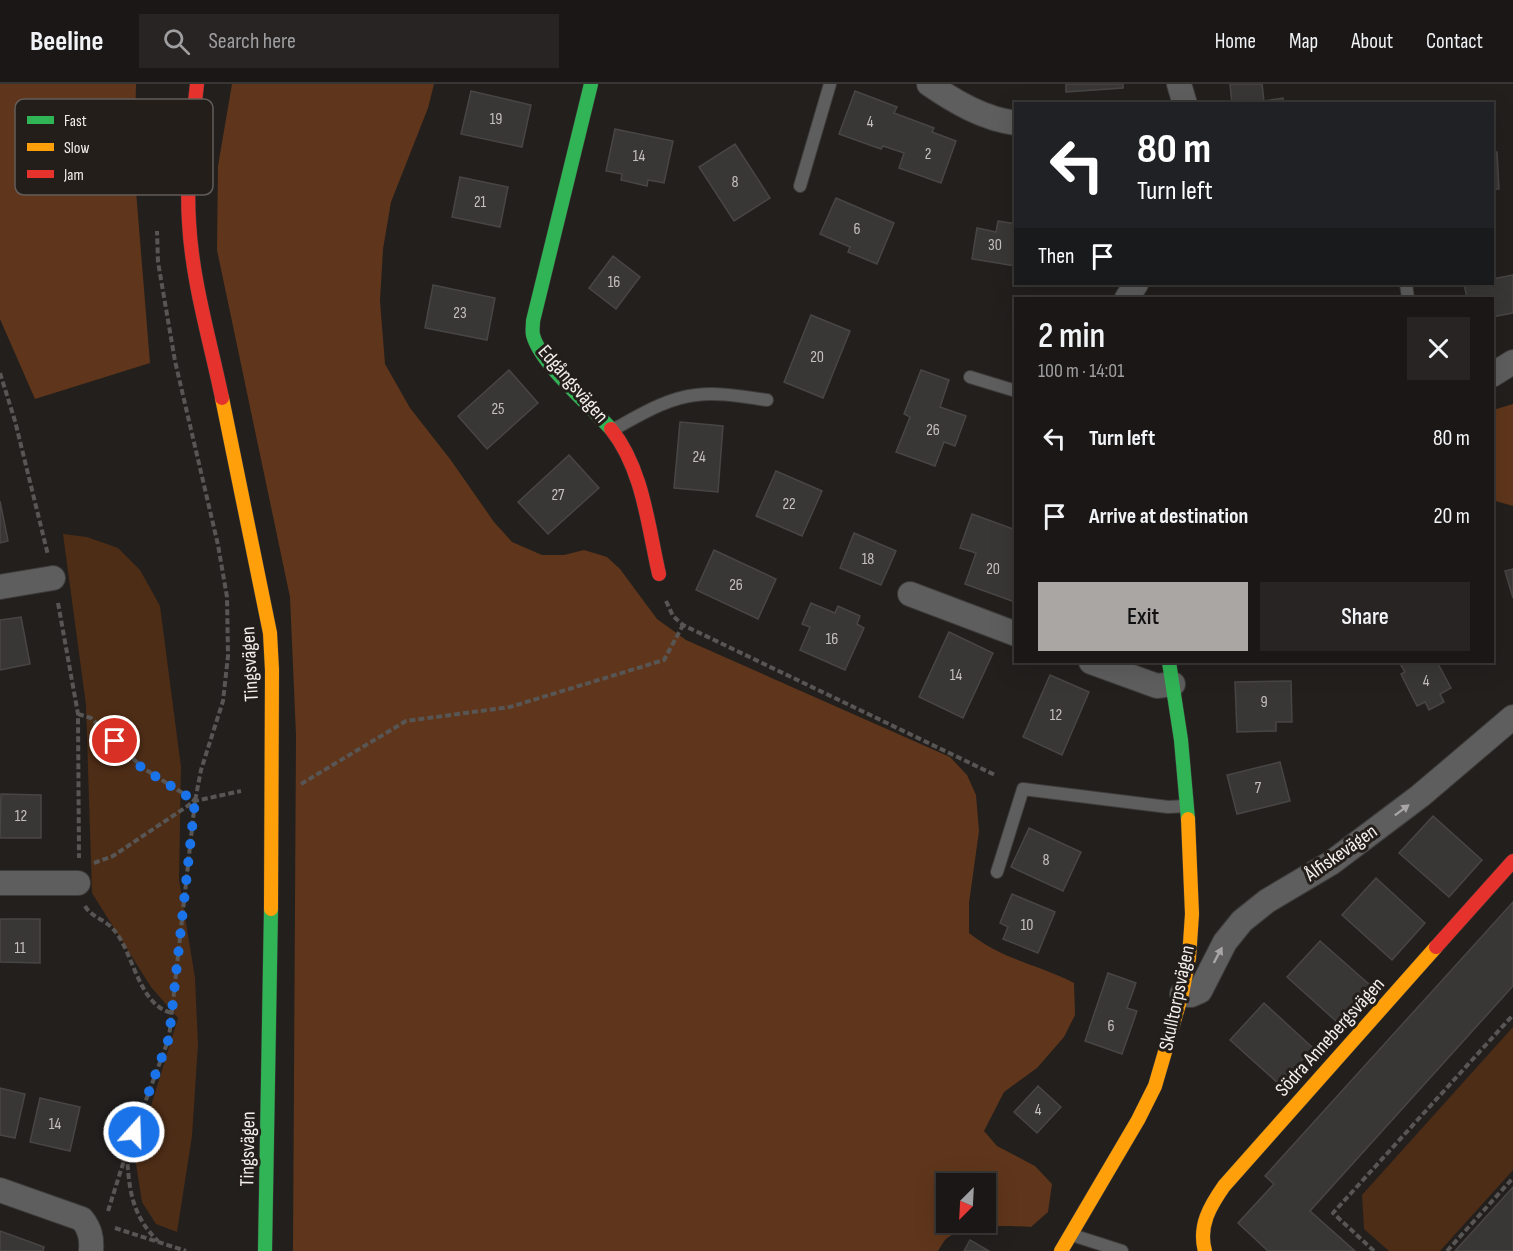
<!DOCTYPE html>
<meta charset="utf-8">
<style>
:root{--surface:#1a1716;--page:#272423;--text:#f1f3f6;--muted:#9f9fa1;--line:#383635;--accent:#aaa6a4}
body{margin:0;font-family:"Sofia Sans Condensed",sans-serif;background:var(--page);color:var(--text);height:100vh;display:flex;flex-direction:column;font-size:22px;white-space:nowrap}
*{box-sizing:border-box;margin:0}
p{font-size:20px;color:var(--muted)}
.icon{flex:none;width:33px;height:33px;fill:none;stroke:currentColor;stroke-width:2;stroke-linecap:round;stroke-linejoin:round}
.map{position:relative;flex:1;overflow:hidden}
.sheet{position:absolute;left:1014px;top:213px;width:480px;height:366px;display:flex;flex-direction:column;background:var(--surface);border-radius:0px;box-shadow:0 6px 24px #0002,0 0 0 2px var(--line)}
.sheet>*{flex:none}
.hud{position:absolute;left:1014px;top:18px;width:480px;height:183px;border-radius:0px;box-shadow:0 6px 24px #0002,0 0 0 2px var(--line);background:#202124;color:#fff;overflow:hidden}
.needle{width:39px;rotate:204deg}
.controls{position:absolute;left:936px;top:1089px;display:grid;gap:12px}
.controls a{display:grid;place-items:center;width:60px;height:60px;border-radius:0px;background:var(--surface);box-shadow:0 6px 24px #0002,0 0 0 2px var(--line);font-size:30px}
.pin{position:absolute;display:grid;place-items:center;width:51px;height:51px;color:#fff;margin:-26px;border:3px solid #fff;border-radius:50%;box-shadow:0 2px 6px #0007}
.me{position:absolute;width:66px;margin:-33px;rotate:20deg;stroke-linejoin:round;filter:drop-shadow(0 0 4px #0008)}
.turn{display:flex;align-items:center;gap:21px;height:126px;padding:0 24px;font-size:27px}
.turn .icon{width:78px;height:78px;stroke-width:2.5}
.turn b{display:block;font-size:42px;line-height:51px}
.then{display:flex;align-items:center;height:57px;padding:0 24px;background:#0003;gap:12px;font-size:22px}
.round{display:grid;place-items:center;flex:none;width:63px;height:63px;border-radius:0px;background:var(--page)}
.overview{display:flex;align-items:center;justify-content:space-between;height:102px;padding:0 24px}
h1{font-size:36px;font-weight:600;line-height:45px}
.button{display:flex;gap:12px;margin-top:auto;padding:12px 24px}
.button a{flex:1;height:69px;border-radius:0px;background:var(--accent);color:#111;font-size:24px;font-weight:600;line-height:69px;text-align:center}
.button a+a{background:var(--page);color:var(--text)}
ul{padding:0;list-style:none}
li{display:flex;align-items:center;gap:18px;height:78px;padding:0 24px}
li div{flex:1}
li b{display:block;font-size:22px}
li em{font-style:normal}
header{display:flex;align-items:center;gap:36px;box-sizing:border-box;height:84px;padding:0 30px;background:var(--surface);border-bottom:2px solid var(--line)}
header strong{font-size:28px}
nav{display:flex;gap:33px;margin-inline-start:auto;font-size:21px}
.search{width:420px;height:54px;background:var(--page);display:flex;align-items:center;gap:15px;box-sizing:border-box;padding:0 21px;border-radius:0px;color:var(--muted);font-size:22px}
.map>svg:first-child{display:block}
</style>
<header>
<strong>Beeline</strong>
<div class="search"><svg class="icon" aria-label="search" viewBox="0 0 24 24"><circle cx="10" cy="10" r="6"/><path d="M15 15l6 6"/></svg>Search here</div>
<nav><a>Home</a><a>Map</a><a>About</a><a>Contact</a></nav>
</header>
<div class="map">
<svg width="1513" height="1167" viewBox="0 0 1513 1167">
<rect width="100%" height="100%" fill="#221f1d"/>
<g fill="#4e2d16">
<polygon points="63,450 87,453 118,464 140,486 160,522 181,683 179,796 195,894 198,960 192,1052 177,1148 156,1140 142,1118 135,1074 178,934 151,903 92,809 86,621"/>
<polygon points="1513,943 1513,1086 1440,1167 1389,1167 1364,1145 1362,1111"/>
</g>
<g fill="#5f361b" fill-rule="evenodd">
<polygon points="0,0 136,0 134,82 150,279 35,315 0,235"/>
<path d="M 232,0 L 434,0 L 428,24 L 391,118 L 383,165 L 380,217 L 385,280 L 410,324 L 450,375 L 494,438 L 512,458 L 542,471 L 564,471 L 584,466 L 607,473 L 620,485 L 657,535 L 686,556 L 950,673 L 967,691 L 976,711 L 979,747 L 969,819 L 969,849 C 1003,876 1037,880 1074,899 L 1075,931 L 1064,953 L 1037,984 L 1004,1008 L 984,1047 L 997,1062 L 1035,1082 L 1052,1100 L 1048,1128 L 1031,1143 C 1007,1142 966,1139 946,1155 C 943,1158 940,1164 938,1167 L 293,1167 L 296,651 L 290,513 L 217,166 L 218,82 ZM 946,1100 L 986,1100 L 986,1138 L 946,1138 Z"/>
<polygon points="1513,320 1513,422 1492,416 1493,326"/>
</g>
<g fill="#393735" stroke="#484644" stroke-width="1.5">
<polygon points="1066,0 1123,0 1123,4 1066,8"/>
<polygon points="1230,0 1262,0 1264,17 1283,14 1284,20 1232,20"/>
<polygon points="471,7 531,21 522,63 461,50"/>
<polygon points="855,7 897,23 894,29 934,44 932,48 956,57 941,99 899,84 904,69 883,62 881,65 839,50"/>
<polygon points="615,45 673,57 664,99 648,96 647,102 621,96 622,90 606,87"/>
<polygon points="735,60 770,114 734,137 699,83"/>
<polygon points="1492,68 1497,68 1499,105 1492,105"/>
<polygon points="460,93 508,103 500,143 452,133"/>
<polygon points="836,114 894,139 877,180 848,168 850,163 820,150"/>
<polygon points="998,137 1016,140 1016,182 972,175 977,144 996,148"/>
<polygon points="613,172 640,193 616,225 589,204"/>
<polygon points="1513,191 1513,229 1492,233 1492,214 1467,214 1464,200 1492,200 1492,195"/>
<polygon points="433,201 495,214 487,256 425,244"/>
<polygon points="811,231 850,247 823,314 784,298"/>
<polygon points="509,286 538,319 487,365 458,332"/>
<polygon points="921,286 949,296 940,323 966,332 955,362 944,358 935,382 896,368 910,333 904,330"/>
<polygon points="680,338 723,342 718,408 674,404"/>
<polygon points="569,371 599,404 548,450 518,418"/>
<polygon points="776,387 822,407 802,452 756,432"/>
<polygon points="0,417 8,457 0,459"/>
<polygon points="972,430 1016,446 1016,507 1012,517 965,500 976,469 960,464"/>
<polygon points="854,449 896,467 881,501 840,484"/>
<polygon points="714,466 776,495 758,535 696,506"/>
<polygon points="1513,485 1513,514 1505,487"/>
<polygon points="811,519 835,529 838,522 860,532 857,540 864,544 845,586 800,566 810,543 802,540"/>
<polygon points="21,533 30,580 0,586 0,536"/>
<polygon points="949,548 993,569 963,634 919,613"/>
<polygon points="1399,578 1437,578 1451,604 1440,610 1444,618 1429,626 1425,618 1417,622 1401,590 1405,588"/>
<polygon points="1050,591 1089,608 1062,671 1023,653"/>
<polygon points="1291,597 1292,638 1276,638 1276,647 1237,648 1235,598"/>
<polygon points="1280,678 1290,717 1237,730 1227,691"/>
<polygon points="1,710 41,711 41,754 0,754"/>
<polygon points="1433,732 1482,776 1449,813 1399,769"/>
<polygon points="1029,744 1081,768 1063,807 1011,783"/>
<polygon points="1376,794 1425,839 1392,876 1342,831"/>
<polygon points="1012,810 1055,828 1038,869 1003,855 1008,843 1000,839"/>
<polygon points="1513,818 1513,902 1310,1127 1355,1167 1268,1167 1238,1139 1274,1100 1265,1092"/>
<polygon points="0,835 40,835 40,879 0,878"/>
<polygon points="1320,857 1370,901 1337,938 1287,893"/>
<polygon points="1108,889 1136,899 1127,924 1137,927 1122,970 1085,957"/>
<polygon points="1264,919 1313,964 1280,1001 1230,956"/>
<polygon points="1038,1002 1061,1023 1037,1049 1014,1028"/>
<polygon points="0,1004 25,1010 15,1054 0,1051"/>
<polygon points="40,1014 80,1023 70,1067 30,1058"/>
<polygon points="1513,1103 1513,1167 1455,1167"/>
<polygon points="0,1147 44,1163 43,1167 0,1167"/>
<polygon points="970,1156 989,1167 964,1167"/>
</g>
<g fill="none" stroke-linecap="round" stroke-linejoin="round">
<g stroke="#3e3c3b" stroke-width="14">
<g id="lane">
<polyline points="800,102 830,0"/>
<polyline points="1406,200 1408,214"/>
<polyline points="970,293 1016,307"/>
<path d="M 614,345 C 640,331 667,314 696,311 C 720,308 744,313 767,316"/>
<polyline points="997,788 1023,705 1168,723 1186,722"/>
<polyline points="1072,1151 1122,1167"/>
</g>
</g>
<g stroke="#3e3c3b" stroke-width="26">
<g id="street">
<path d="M 929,0 C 955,18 984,35 1016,39"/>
<polyline points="1179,0 1185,20"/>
<polyline points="1127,214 1136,200"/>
<polyline points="1492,291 1513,278"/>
<polyline points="0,503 53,494"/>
<polyline points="910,510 1016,550"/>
<polyline points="1091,578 1157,602 1173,600"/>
<polyline points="0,799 78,799"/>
<polyline points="1182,910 1191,911 1200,907 1225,858 1242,837 1267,817 1331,779 1420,712 1513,633"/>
<path d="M 0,1106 L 82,1135 C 90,1145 92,1154 91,1167"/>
</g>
</g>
<g stroke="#3e3c3b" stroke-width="15">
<g id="fast">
<path d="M 591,0 L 533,237 C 533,242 532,247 533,251 C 541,281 590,321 611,345"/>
<polyline points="1169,578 1181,656 1188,735"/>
<polyline points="265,1167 271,825"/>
</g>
</g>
<g stroke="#3e3c3b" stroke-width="15">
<g id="slow">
<polyline points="222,314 270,549 272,586 271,825"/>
<polyline points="1061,1167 1138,1036 1155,1002 1182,910 1189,874 1192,830 1188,735"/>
<path d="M 1205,1167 C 1198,1142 1210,1122 1224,1102 L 1436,863"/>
</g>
</g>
<g stroke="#3e3c3b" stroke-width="15">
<g id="jam">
<path d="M 197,0 C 192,46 186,92 189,138 C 192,197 210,256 222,314"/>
<path d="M 611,345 C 643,385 648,442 659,490"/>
<polyline points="1436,863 1513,777"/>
</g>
</g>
<g stroke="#585654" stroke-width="4" stroke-dasharray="6 3" stroke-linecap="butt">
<polyline points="157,65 158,46 162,21"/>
<polyline points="0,289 15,337 48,471"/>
<polyline points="666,517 673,532 683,541 995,691"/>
<polyline points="58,519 78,630 79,774"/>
<polyline points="78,630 91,634 143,684 195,717"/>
<polyline points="301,700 406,637 510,623 664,576 683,541"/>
<polyline points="94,779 113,772 195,717 241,707"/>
<path d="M 85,822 C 91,833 106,836 114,846 C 134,869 138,921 172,929"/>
<path d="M 127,1071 C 129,1106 132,1132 158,1157"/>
<polyline points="108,1127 127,1067 169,954 195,717 201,686 223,617 228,572 227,513 218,461 175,277 158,178 157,147"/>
<polyline points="115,1144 186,1167"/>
<polyline points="1374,1167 1333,1129 1513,931"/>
<polyline points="1447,1167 1513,1094"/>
</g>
<use href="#lane" stroke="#5f5e5e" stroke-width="12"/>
<use href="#street" stroke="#5f5e5e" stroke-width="24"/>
<use href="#fast" stroke="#30b455" stroke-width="14"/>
<use href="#slow" stroke="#ff9f0a" stroke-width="14"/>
<use href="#jam" stroke="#e5322d" stroke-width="14"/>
</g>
<defs><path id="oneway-solid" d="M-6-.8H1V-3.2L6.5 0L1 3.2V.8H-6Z" transform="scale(1.5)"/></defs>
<g fill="#a9a6a6">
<use href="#oneway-solid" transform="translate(1402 726) rotate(-37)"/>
<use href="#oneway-solid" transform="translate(1218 871) rotate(-62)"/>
</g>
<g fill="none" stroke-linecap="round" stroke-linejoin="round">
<polyline stroke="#1a73e8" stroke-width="10" stroke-dasharray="0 18" points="115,657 142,684 195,717 169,954 134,1048"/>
</g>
<g text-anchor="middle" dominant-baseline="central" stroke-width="6" stroke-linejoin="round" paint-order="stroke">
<g font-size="16" fill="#c4c1bf">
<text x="496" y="35">19</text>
<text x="870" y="38">4</text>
<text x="928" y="70">2</text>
<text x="639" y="72">14</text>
<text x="735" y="98">8</text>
<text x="480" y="118">21</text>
<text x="857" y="145">6</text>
<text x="995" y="161">30</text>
<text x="614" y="198">16</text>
<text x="460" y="229">23</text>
<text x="817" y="273">20</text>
<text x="498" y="325">25</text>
<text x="933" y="346">26</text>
<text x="699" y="373">24</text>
<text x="558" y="411">27</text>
<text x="789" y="420">22</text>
<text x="868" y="475">18</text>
<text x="993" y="485">20</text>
<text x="736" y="501">26</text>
<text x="832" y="555">16</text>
<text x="956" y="591">14</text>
<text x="1426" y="597">4</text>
<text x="1264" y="618">9</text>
<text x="1056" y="631">12</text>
<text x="1258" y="704">7</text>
<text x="21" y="732">12</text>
<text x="1046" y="776">8</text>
<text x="1027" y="841">10</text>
<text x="20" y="864">11</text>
<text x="1111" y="942">6</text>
<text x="1038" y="1026">4</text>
<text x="55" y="1040">14</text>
</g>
<g font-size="20" fill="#f3efed" stroke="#241e1b">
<text transform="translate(573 300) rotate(49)">Edgångsvägen</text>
<text transform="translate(250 580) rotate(-93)">Tingsvägen</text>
<text transform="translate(1341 769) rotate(-35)">Ålfiskevägen</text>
<text transform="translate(1177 914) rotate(-78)">Skulltorpsvägen</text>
<text transform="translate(1330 953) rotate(-48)">Södra Annebergsvägen</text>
<text transform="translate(248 1065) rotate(-89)">Tingsvägen</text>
</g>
</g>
<rect x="15" y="15" width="198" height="96" rx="9" fill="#241e1b" stroke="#625d5a" stroke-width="1.5"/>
<rect x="27" y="32" width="27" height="8" fill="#30b455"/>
<rect x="27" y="59" width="27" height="8" fill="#ff9f0a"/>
<rect x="27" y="86" width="27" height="8" fill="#e5322d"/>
<g font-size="16" fill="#f3efed">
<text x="64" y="42">Fast</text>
<text x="64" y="69">Slow</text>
<text x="64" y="96">Jam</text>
</g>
</svg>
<div class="controls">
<a><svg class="needle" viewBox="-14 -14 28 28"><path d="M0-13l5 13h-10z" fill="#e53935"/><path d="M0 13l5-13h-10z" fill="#9f9fa1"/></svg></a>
</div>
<div class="pin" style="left:115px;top:657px;background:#d93025"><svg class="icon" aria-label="arrive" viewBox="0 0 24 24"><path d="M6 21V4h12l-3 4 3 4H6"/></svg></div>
<svg class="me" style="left:134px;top:1048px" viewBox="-20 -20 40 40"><circle r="17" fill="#1a73e8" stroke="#fff" stroke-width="3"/><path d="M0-11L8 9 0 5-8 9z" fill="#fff"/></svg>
<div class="hud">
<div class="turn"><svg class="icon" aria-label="left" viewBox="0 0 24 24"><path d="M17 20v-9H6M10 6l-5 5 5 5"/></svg><div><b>80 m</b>Turn left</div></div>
<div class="then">Then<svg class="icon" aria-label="arrive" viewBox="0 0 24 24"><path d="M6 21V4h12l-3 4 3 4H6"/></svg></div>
</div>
<section class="sheet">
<div class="overview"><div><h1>2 min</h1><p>100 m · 14:01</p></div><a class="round"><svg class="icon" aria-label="close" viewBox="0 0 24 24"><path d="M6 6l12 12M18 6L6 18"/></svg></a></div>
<ul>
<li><svg class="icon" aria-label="left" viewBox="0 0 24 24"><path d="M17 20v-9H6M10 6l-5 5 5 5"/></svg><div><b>Turn left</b></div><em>80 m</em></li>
<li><svg class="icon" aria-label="arrive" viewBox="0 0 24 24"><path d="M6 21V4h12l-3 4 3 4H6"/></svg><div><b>Arrive at destination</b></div><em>20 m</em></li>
</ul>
<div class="button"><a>Exit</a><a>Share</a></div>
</section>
</div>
